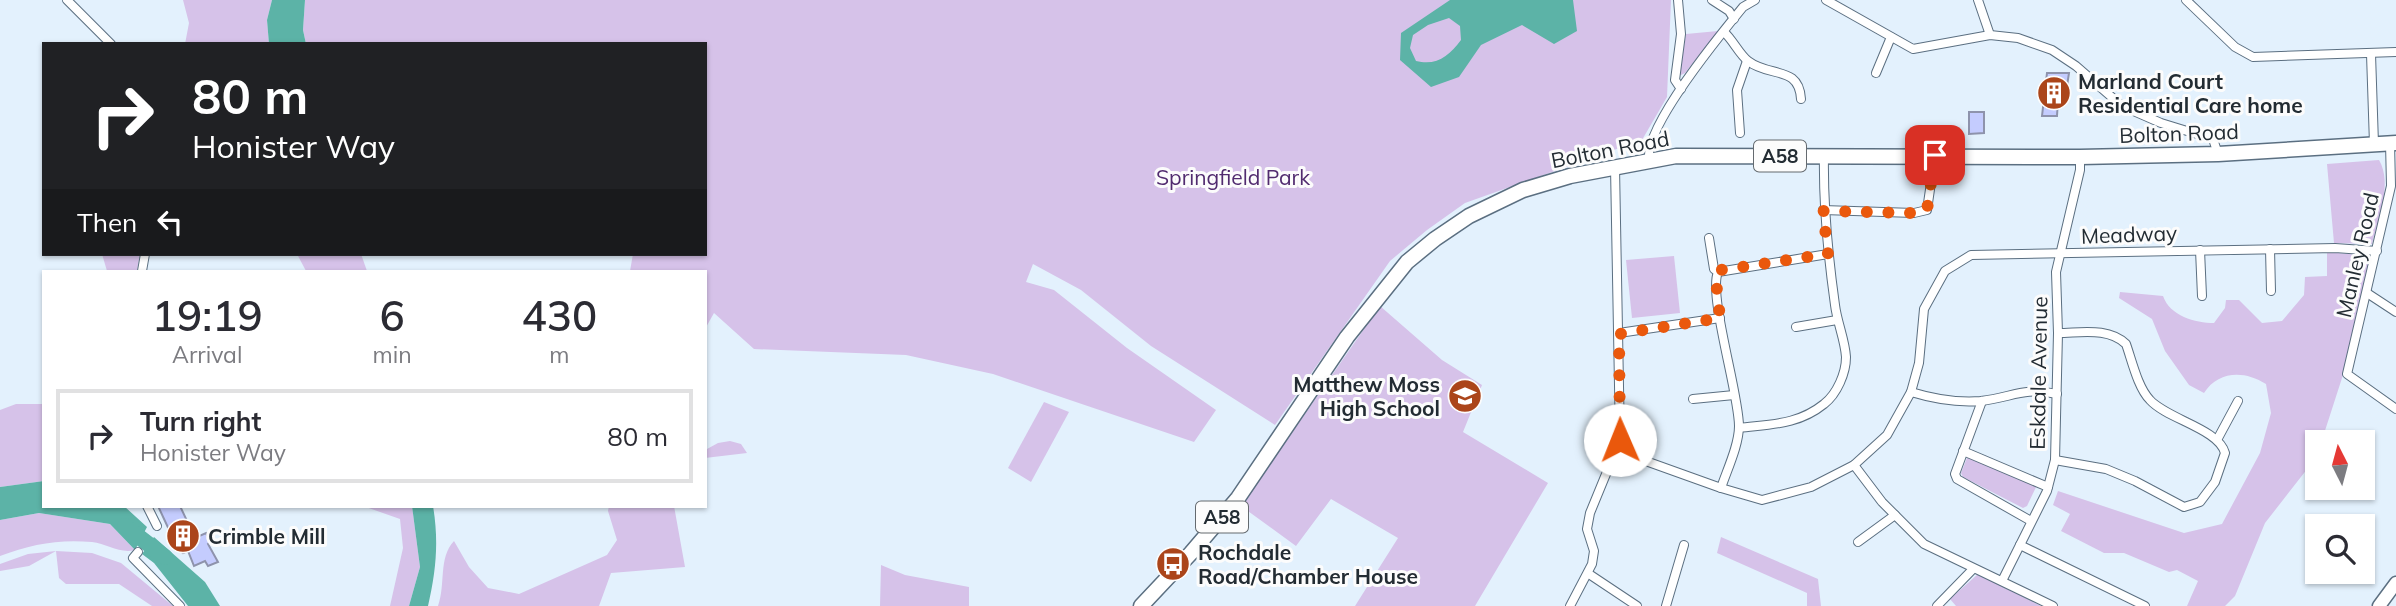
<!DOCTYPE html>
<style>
:root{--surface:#fff;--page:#f7f7f7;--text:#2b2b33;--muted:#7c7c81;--line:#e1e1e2}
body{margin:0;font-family:Mulish,sans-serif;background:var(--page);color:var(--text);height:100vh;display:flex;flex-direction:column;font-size:26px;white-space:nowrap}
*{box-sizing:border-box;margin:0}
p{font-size:23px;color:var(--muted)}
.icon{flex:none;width:38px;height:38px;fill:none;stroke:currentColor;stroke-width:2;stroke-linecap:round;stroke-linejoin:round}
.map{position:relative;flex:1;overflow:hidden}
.panel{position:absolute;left:42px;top:270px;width:665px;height:238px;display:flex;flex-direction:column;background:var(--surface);border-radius:0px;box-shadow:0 2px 5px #0004}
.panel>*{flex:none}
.hud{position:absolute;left:42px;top:42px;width:665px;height:214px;border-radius:0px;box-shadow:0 2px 5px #0004;background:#202124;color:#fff;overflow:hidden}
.needle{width:46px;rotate:354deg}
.fabs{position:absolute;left:2305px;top:430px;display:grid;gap:14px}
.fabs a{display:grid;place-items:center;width:70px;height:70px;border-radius:0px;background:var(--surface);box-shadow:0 2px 5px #0004;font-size:35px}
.pin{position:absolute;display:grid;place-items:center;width:60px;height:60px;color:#fff;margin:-30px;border-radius:14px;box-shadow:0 4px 10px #0006}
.me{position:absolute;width:77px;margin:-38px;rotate:359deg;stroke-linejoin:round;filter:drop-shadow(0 0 5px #0008)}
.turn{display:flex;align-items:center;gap:24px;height:147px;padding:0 35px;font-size:32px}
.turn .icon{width:91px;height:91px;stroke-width:2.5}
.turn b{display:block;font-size:49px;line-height:60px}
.then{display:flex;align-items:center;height:66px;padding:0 35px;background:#0003;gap:14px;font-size:26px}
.eta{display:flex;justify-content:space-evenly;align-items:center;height:119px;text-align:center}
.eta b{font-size:42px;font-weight:600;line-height:49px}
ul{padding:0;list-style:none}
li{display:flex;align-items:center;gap:21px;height:94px;margin:0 14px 10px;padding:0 21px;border:4px solid var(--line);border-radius:0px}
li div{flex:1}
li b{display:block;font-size:26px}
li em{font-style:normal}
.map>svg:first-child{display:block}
</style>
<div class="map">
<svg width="2396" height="606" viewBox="0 0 2396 606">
<rect width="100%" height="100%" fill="#e3f1fd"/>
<g fill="#d6c2e9">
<polygon points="183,0 272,0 267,20 269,44 185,44 189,23"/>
<polygon points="305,0 1671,0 1667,97 1642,140 1465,203 1427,230 1390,261 1275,425 1151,346 1081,290 1033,264 1026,282 1054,290 1127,348 1216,410 1194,442 993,374 906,355 754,349 714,313 705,329 705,271 630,271 633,254 705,254 705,44 306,44 303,30"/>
<polygon points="1718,31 1685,73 1679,76 1686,34"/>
<path d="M 2379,160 C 2393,184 2378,219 2372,244 L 2334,243 L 2327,164 Z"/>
<path d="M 2327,252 L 2370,256 L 2342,378 L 2321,443 L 2317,443 L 2315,459 L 2265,523 L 2235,596 L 2225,606 L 2187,606 L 2198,581 L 2177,570 L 2169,572 L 2124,553 L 2104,553 L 2061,531 L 2070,514 L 2053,505 L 2058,491 L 2184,533 L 2222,524 L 2260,453 L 2271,413 L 2266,384 C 2244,370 2218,371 2204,393 L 2189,385 L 2165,351 L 2152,319 L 2119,298 L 2120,292 L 2163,296 C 2170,316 2195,323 2214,323 L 2225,308 L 2226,300 L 2239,300 L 2262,323 L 2282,321 L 2304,295 L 2305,277 L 2327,276 Z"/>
<polygon points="102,254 140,254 137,271 107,271"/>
<polygon points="297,254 361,254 367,271 306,271"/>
<polygon points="1674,256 1680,313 1632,318 1626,260"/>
<polygon points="1380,306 1442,360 1482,385 1463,432 1548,483 1475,606 1355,606 1398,538 1331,499 1296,546 1241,506"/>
<polygon points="1044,402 1069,412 1031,482 1008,468"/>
<polygon points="16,404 44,404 44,481 0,487 0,410"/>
<polygon points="730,441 741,444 747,453 705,458 707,449 718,443"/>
<polygon points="1972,457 2037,485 2027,506 2023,508 1963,477 1961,473 1967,458"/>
<polygon points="363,506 412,506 420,567 409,606 390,606 403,548 400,519"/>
<path d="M 609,506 L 674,506 L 685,567 L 611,573 L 599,606 L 438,606 C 446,584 438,558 454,541 L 469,567 L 488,588 L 519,594 L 607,555 L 617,540 L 608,511 Z"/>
<path d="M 39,513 L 110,524 L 135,550 C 120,554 107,544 92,542 C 59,539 31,544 0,556 L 0,520 Z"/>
<polygon points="1721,537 1818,579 1821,606 1807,606 1807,593 1717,553"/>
<polygon points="56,551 92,553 121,563 173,606 152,606 119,584 66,584 59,578 56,551 29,566 0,571 0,564 28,554"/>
<polygon points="881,565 905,575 969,587 969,606 880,606"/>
<polygon points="1978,574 2041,606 1956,606 1950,599"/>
</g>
<g fill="#5cb3a7" fill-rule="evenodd">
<polygon points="272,0 305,0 303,30 306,44 269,44 267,20"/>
<path d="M 1450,0 L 1573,0 L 1577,31 L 1554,44 L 1522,25 L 1481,45 L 1459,77 L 1431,87 L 1400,60 L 1401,33 ZM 1449,18 L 1460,26 L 1461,40 C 1449,56 1437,66 1416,61 L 1410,48 L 1413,35 L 1428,25 Z"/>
<polygon points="44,481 44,506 124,506 147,527 135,550 110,524 39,513 0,520 0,487"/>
<path d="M 412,506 L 433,506 C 439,542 436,571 428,606 L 409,606 L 420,567 Z"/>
<polygon points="154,537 205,582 220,606 188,606 154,563 142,554"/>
</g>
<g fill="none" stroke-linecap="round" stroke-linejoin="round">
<polyline stroke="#5cb3a7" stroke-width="16" points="125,526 165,557"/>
</g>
<g fill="#c4ccfe" stroke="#8e93ac" stroke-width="2">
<polygon points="2047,73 2069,73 2065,99 2058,99 2057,116 2042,116"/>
<polygon points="1969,112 1984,112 1984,133 1969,134"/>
<polygon points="158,506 180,506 195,538 206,533 210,542 208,544 218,562 208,566 205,561 194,566 188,551 183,553 178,549"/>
</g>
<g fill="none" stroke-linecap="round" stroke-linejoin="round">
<g stroke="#5b6f81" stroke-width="10">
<g id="minor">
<polyline points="67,0 111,44"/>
<polyline points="1678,0 1681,34 1675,80 1681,89"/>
<polyline points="1712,0 1729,11 1734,19"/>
<polyline points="1826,0 1913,49 1990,35 2018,38 2052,50 2076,66 2122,106 2161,123 2213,139 2218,154"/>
<polyline points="1978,0 1990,35"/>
<polyline points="2186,0 2235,47 2253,57 2396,52"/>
<path d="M 1724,32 C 1733,40 1739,54 1748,61 C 1770,78 1799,65 1801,99"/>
<polyline points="2371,54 2374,144"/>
<polyline points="1876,73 1891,37"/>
<polyline points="1740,133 1737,90 1747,61"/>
<polyline points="2390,143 2391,186 2347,374 2396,409"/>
<path d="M 1649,159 C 1645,126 1720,35 1743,7 L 1755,0"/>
<polyline points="1823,210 1914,213 1927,210 1935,155"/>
<path d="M 1709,238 L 1714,269 L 1718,272 C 1708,295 1739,394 1739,426 C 1739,445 1727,470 1721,488"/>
<polyline points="2270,249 2271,291"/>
<polyline points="2200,250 2202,296"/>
<polyline points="142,271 145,254"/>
<polyline points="1718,272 1828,254"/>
<polyline points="2367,293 2396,312"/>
<polyline points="1796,327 1837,320"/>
<polyline points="1619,333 1720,318"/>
<path d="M 1911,392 C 1934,399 1957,403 1981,401 C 2014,397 2022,387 2057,394"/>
<polyline points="1693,399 1734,395"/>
<polyline points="1982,401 1955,474 1957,479 2031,521"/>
<path d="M 1739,428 C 1771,424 1798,425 1824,404 C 1837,394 1846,373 1846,357 C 1845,340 1837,322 1835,305 C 1828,255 1823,207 1824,156"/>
<polyline points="2217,440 2238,401"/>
<polyline points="1615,450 1721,488 1762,500 1811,487 1854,465 1887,435 1911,392 1919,363 1924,309 1945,271 1971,255 2335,248 2377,251"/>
<polyline points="1963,451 2048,487"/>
<path d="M 2055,460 L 2106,469 L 2135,481 L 2184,507 L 2200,502 L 2215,482 L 2225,453 C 2219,429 2167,419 2150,400 C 2138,388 2132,361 2126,344 C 2108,327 2081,333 2058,333"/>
<polyline points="1854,465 1882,502 1924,544 2053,606"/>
<polyline points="147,506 157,526"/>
<polyline points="1858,542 1895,515"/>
<polyline points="2020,545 2145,606"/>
<polyline points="138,552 133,558 180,606"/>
<polyline points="1589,574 1637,606"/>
<polyline points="2002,581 2047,491 2055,460 2058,333 2056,272 2080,170 2080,157"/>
<polyline points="1570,606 1592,564 1594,551 1587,529 1590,513 1620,440 1615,167"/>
<polyline points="1666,606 1684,545"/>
<polyline points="1937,606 1973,569"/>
</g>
</g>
<g stroke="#5b6f81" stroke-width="15">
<polyline id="primary" points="2379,606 2396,583"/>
</g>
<g stroke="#5b6f81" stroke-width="17">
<polyline id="trunk" points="1141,606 1191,553 1238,498 1347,337 1407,262 1435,239 1469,216 1523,190 1570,176 1676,156 2080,157 2218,154 2396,143"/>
</g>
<use href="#minor" stroke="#fff" stroke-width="8"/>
<use href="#primary" stroke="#fff" stroke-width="12"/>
<use href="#trunk" stroke="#fff" stroke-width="14"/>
</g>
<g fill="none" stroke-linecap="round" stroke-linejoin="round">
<polyline stroke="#ea580c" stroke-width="12" stroke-dasharray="0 21.6" points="1620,440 1619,334 1720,318 1716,281 1716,276 1721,270 1828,254 1823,211 1914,213 1927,210 1935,155"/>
</g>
<defs>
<g id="building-disc" transform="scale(1.75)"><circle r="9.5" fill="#ab451a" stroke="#fcfcfc"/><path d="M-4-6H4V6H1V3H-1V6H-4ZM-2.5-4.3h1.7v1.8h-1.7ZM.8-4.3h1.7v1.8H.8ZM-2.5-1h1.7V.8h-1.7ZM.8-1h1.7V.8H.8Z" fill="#fff"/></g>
<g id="school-disc" transform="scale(1.75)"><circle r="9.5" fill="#ab451a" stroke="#fcfcfc"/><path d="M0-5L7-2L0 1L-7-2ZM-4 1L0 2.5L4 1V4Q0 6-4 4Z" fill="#fff"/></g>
<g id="bus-disc" transform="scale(1.75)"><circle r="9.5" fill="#ab451a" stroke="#fcfcfc"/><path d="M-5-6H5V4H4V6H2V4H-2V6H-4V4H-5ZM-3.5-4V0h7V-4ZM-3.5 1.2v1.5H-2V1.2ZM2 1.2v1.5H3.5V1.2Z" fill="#fff"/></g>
</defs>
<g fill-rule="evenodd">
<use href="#building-disc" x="2054" y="93"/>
<use href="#school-disc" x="1465" y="396"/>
<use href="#building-disc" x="183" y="536"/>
<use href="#bus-disc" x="1173" y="564"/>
</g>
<g text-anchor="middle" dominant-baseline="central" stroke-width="6" stroke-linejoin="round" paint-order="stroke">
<g fill="#fcfcfc" stroke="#646a6f" stroke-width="2">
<rect x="1754" y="140.5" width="52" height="31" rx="5"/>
<rect x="1196" y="501.5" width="52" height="31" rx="5"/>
</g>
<g font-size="19" font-weight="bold" fill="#232c33">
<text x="1780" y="156">A58</text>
<text x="1222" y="517">A58</text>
</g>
<g font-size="21" font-weight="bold" fill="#232c33" stroke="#fcfcfc" text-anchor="start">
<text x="2078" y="81">Marland Court<tspan x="2078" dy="24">Residential Care home</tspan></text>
<text x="1440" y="384" text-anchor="end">Matthew Moss<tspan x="1440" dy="24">High School</tspan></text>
<text x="208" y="536">Crimble Mill</text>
<text x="1198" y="552">Rochdale<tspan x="1198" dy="24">Road/Chamber House</tspan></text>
</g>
<g font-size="21" fill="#232c33" stroke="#fcfcfc">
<text transform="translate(2179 133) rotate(-2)">Bolton Road</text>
<text transform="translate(1610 149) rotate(-11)">Bolton Road</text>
<text transform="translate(2129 234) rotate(-2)">Meadway</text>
<text transform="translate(2357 255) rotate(-77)">Manley Road</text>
<text transform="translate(2038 373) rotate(-89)">Eskdale Avenue</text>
</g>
<g font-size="21" fill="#512b6f" stroke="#fcfcfc">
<text x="1233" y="177">Springfield Park</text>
</g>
</g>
</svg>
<div class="fabs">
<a><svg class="needle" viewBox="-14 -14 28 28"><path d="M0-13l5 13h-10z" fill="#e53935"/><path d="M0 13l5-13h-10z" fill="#7c7c81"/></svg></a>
<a><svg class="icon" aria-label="search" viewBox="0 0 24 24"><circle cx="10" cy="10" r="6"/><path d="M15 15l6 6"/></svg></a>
</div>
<div class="pin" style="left:1935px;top:155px;background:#d93025"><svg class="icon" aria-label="arrive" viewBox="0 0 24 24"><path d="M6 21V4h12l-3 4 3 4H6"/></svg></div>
<svg class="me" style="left:1620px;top:440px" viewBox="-20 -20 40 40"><circle r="19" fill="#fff"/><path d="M0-13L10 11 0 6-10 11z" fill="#ea580c"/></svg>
<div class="hud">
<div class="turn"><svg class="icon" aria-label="right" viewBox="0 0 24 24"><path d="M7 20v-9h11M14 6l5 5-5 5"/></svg><div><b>80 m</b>Honister Way</div></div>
<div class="then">Then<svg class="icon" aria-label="left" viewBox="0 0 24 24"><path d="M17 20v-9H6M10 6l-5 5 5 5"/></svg></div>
</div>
<section class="panel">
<div class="eta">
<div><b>19:19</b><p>Arrival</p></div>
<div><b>6</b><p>min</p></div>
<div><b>430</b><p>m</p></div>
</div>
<ul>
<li><svg class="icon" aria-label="right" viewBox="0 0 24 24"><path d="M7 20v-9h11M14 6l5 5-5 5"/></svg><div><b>Turn right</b><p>Honister Way</p></div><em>80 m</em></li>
</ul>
</section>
</div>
